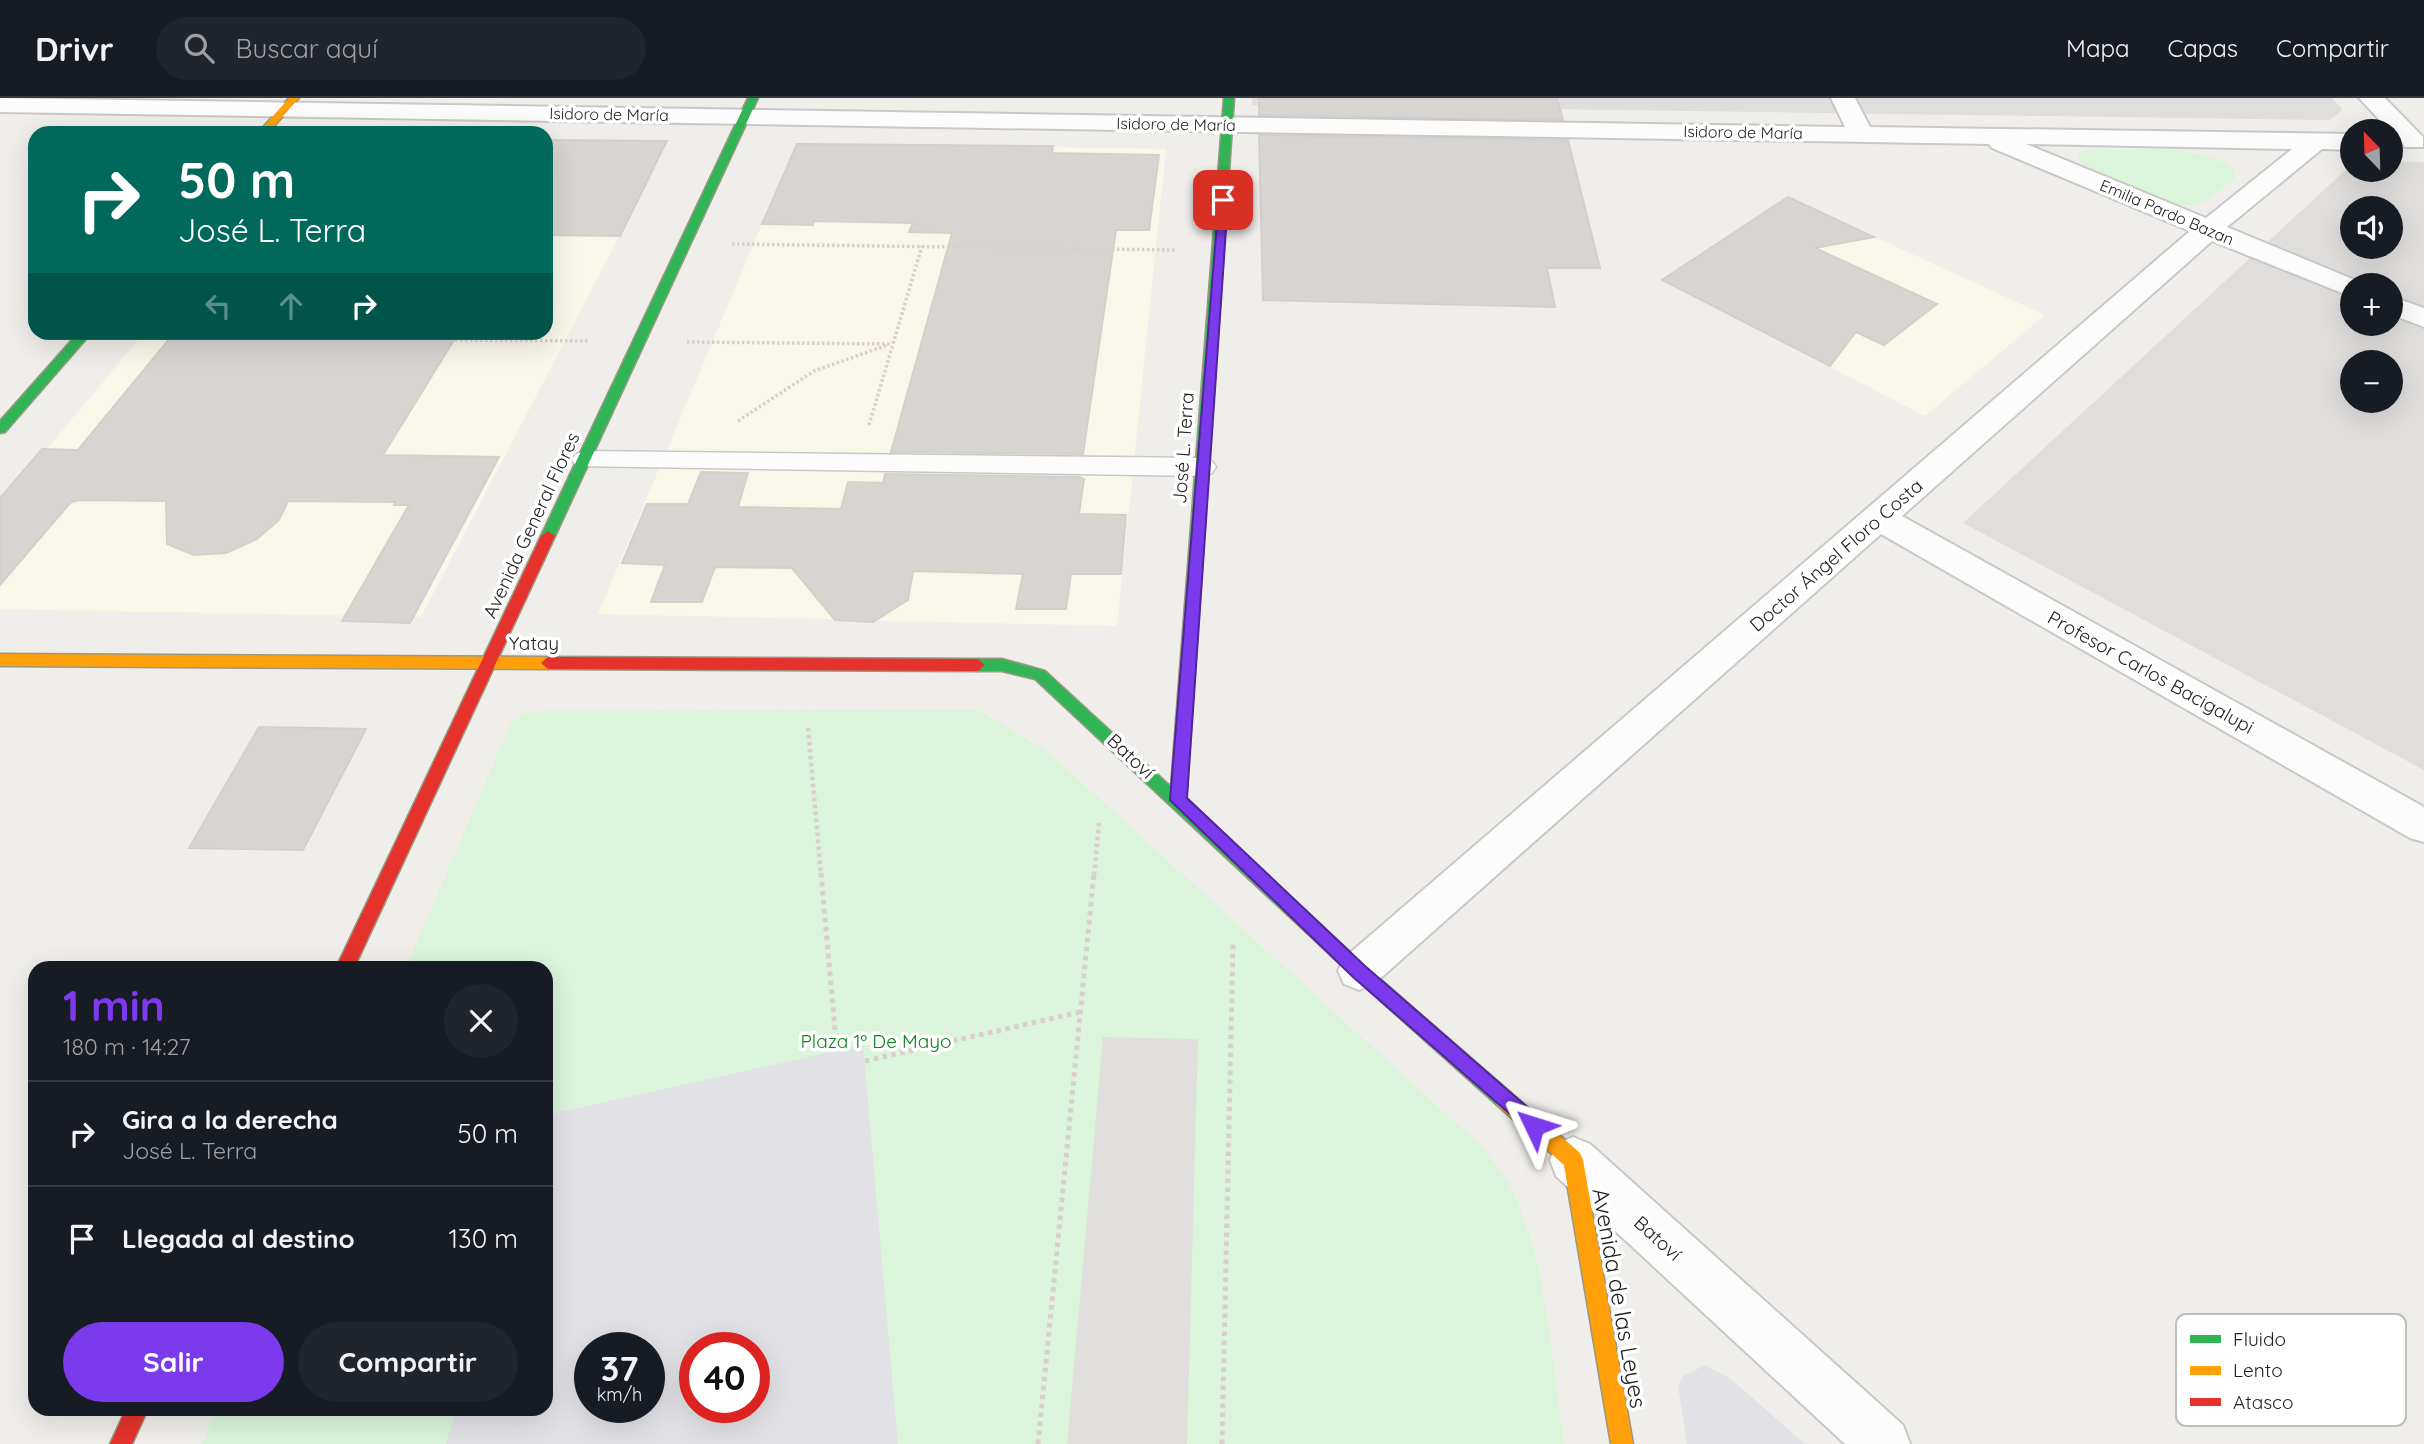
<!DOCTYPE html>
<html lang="es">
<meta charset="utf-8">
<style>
:root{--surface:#171b24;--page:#20242c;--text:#f1f3f6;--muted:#9ea1a6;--line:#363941;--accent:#7c3aed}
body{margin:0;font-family:Quicksand,sans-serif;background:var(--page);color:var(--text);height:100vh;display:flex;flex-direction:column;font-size:26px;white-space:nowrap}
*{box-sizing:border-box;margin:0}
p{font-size:23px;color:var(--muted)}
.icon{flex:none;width:38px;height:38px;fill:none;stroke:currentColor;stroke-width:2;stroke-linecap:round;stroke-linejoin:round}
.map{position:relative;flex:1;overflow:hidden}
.side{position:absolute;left:28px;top:863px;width:525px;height:455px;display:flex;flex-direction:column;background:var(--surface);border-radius:21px;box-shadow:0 7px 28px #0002}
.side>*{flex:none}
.banner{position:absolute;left:28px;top:28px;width:525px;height:214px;border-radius:21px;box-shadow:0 7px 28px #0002;background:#00695c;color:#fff;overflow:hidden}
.needle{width:46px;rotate:337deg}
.tools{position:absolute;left:2340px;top:21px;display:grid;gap:14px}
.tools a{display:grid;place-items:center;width:63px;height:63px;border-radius:50%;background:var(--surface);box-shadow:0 7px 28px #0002;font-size:35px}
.speed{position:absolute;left:574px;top:1234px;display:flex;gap:14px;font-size:35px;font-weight:700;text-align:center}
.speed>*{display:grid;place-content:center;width:91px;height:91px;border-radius:50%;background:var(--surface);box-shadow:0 7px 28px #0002;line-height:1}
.speed small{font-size:18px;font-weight:400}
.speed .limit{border:10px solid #d22;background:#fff;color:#111}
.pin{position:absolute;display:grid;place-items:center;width:60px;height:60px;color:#fff;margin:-30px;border-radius:14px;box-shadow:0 4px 10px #0006}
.me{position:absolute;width:77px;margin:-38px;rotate:311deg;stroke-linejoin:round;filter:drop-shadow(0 0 5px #0008)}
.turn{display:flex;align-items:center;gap:24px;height:147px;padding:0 35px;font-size:32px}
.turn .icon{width:91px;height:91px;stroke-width:2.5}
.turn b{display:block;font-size:49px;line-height:60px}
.lanes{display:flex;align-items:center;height:66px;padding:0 35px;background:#0003;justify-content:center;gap:35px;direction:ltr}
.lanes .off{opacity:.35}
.round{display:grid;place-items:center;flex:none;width:74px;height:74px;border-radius:37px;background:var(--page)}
.head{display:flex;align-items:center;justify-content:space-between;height:119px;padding:0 35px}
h1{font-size:42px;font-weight:800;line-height:52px;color:var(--accent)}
.button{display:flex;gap:14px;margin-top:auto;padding:14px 35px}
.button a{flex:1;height:80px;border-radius:42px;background:var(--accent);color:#fff;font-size:28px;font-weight:800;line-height:80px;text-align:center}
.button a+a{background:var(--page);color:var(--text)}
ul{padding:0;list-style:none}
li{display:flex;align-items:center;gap:21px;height:105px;padding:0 35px;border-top:2px solid var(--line)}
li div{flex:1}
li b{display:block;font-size:26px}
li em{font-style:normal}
header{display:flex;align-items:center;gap:42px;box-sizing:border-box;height:98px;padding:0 35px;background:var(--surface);border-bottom:2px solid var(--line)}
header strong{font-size:33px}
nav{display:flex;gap:38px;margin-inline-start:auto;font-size:24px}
.search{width:490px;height:63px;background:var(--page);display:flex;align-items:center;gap:18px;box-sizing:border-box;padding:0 24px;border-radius:38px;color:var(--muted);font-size:26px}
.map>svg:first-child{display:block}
</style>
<header>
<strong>Drivr</strong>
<div class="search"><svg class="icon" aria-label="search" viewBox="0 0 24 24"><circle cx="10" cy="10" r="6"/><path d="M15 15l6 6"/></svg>Buscar aquí</div>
<nav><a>Mapa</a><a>Capas</a><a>Compartir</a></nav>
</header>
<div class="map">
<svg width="2424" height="1346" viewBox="0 0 2424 1346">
<rect width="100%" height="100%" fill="#f0eeeb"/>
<g fill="#dfdedc" fill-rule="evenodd">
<polygon points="1252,0 2332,0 2343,12 2330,22 1252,7"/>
<path d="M 2391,64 L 2424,64 L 2424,672 L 1963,425 L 2352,66 L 2352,72 L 2390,72 ZM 2352,110 L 2390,110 L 2390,149 L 2352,149 ZM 2352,187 L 2390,187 L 2390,226 L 2352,226 ZM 2352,264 L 2390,264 L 2390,303 L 2352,303 Z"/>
</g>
<g fill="#f8f7e8">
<polygon points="546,41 669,43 421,519 0,511 0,407 144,235 546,234"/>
<polygon points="796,45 1166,51 1117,528 598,516"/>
<polygon points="1788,99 2045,217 1925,318 1662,183"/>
</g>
<g fill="#daf5da" fill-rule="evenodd">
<path d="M 2084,52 C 2125,53 2207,43 2235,74 L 2235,81 L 2198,107 L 2175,107 L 2087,72 L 2077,57 Z"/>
<path d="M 978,612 L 1048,654 L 1479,1046 C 1486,1055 1495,1065 1502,1075 C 1546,1143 1552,1266 1564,1346 L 202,1346 L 217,1311 L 546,1311 L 546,870 L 406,870 L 511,625 L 524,616 L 540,613 ZM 590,1250 L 649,1250 L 649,1309 L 590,1309 ZM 695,1250 L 754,1250 L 754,1309 L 695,1309 Z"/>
</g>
<polygon fill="#e0dfde" points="1103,939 1198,941 1187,1346 1067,1346"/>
<g fill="#e2e1e5" fill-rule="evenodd">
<path d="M 863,947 L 898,1346 L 446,1346 L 456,1311 L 546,1311 L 546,1017 ZM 590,1250 L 649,1250 L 649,1309 L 590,1309 ZM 695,1250 L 754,1250 L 754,1309 L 695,1309 Z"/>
<polygon points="1705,1267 1731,1281 1805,1346 1687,1346 1678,1288 1683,1278"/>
</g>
<g fill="#d7d4d2" stroke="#d3d0cc" stroke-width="2">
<polygon points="1259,0 1557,0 1563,22 1259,17"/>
<polygon points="1259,37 1568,42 1600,170 1547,170 1555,209 1263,202"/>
<polygon points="546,42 667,43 620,138 546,137"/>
<polygon points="797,46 1053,48 1052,55 1159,57 1149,132 1116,132 1083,356 891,354 952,135 909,134 913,125 814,123 813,127 762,126"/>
<polygon points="1788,99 1874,139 1815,150 1937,206 1884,247 1856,234 1830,268 1662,182"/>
<polygon points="175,234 459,234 383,357 499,359 410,525 342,523 409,407 394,407 395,404 288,403 279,422 257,441 226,455 194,457 167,446 166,403 80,402 71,404 0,487 0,400 42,351 78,352"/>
<polygon points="701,374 748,375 738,409 841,411 848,384 883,385 885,376 1080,379 1084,381 1079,416 1126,417 1121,476 1071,476 1066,511 1016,511 1023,476 913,473 908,502 873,524 835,522 792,470 715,469 702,504 651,504 665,467 622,465 647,406 688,406"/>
<polygon points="259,629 366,631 303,752 189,750"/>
</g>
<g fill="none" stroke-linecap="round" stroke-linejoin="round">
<g stroke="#c9c8c7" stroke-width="3">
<polygon id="lane" points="585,353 1203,360 1212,363 1216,369 1212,375 1203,378 576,368 572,362 576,356"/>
</g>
<g stroke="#c9c8c7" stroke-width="4">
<g id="street">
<path d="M 0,0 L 1845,29 L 1831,0 L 1855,0 L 1870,29 L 2352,36 L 2352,52 L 2322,51 L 2227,129 L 2362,185 L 2364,187 L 2352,187 L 2352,199 L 2212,143 L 1902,418 L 2424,709 L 2424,744 L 2410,740 L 1881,436 L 1374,886 L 1359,892 L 1344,886 L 1338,873 L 1344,860 L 2190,133 L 1992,50 L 1989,46 L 0,14 ZM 2026,46 L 2292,51 L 2206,120 Z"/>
<polygon points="2359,0 2385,0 2423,39 2423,49 2405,49"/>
<polygon points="2390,198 2424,210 2424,229 2390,216"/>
<polygon points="1573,1039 1590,1046 1903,1327 1910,1346 1845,1346 1556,1078 1550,1062 1556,1046"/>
</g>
</g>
<g stroke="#999a82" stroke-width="3">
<g id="fast">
<polygon points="748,0 758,0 555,438 553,441 543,441 541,438"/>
<polygon points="1224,0 1234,0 1186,702 1365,868 1511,995 1513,1001 1511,1007 1504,1010 1497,1007 1353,878 1035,581 1002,573 978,573 971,567 978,561 1002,561 1045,573 1171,689"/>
<polygon points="79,234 92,234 5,334 0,335 0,323"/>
</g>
</g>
<g stroke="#999a82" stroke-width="3">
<g id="slow">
<polygon points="289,0 299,0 268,35 258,35"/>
<polygon points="0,556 548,559 555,565 548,571 0,568"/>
<polygon points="1504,992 1511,995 1580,1055 1583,1062 1633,1346 1611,1346 1564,1067 1497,1007 1495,1001 1497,995"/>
</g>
</g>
<g stroke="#999a82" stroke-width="3">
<g id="jam">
<polygon points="548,433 555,438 354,870 336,870 541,438"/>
<polygon points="548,559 978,561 985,567 978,573 548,571 541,565"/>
<polygon points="126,1311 148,1311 132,1346 110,1346"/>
</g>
</g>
<g stroke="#dccecd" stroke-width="3.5" stroke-dasharray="2.5 2.5" stroke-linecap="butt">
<polyline points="732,146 1175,152"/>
<polyline points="455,242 590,243"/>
<polyline points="687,244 892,246"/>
<polyline points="738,323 814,273 888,247"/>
<polyline points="869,327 922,148"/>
</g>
<g stroke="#dccecd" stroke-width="4.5" stroke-dasharray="3.5 3.5" stroke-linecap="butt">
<polyline points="808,630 821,777"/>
<polyline points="1094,777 1099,725"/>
</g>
<g stroke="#dccecd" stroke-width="5" stroke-dasharray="4.5 4.5" stroke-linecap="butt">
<polyline points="821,775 837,954"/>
<polyline points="865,963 1080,914"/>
<polyline points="1038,1346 1094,775"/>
<polyline points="1222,1346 1233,845"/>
</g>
<use href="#lane" fill="#fdfcfc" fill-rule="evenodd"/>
<use href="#street" fill="#fdfcfc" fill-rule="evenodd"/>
<use href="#fast" fill="#30b455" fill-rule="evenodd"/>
<use href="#slow" fill="#ff9f0a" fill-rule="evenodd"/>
<use href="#jam" fill="#e5322d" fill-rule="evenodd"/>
</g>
<polygon fill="#7c3aed" stroke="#51269a" stroke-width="2" points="1219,100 1228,102 1187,700 1365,868 1541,1021 1544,1028 1541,1034 1534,1037 1353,879 1170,702"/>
<g text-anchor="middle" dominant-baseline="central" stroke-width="7" stroke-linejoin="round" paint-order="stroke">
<g font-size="16" fill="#222" stroke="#fff">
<text transform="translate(609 16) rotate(1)">Isidoro de María</text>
<text transform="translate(1176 26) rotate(1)">Isidoro de María</text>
<text transform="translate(1743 34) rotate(1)">Isidoro de María</text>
<text transform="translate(2167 114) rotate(23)">Emilia Pardo Bazan</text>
</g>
<g font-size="19" fill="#222" stroke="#fff">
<text transform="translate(1183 350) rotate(-86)">José L. Terra</text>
<text transform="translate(531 427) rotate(-65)">Avenida General Flores</text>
<text transform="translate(1836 457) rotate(-41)">Doctor Ángel Floro Costa</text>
<text x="534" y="545">Yatay</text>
<text transform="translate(2151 574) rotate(29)">Profesor Carlos Bacigalupi</text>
<text transform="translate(1131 658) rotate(43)">Batoví</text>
<text transform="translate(1658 1140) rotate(42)">Batoví</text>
</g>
<g font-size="19" fill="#0c8416" stroke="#fff">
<text x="876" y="943">Plaza 1º De Mayo</text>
</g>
<g font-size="23" fill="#222" stroke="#fff">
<text transform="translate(1620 1200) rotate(80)">Avenida de las Leyes</text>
</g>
</g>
<rect x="2176" y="1216" width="230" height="112" rx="10" fill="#fff" stroke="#bdbdbd" stroke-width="2"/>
<rect x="2190" y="1237" width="31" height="8" fill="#30b455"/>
<rect x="2190" y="1268" width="31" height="9" fill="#ff9f0a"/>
<rect x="2190" y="1300" width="31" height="8" fill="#e5322d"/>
<g font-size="19" fill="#222">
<text x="2233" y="1248">Fluido</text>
<text x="2233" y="1279">Lento</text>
<text x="2233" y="1311">Atasco</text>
</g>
</svg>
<div class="tools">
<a><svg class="needle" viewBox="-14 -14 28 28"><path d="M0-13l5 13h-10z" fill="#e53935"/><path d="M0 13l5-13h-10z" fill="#9ea1a6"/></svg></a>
<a><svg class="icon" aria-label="sound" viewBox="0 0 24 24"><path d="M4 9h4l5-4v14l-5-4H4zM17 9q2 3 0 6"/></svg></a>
<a>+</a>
<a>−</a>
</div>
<div class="speed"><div>37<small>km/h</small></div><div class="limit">40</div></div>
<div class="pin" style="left:1223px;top:102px;background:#d93025"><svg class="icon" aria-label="arrive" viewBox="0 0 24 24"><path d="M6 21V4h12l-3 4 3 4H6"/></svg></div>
<svg class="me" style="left:1534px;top:1028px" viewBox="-20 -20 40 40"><path d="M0-17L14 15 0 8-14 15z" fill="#7c3aed" stroke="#fff" stroke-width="4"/></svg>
<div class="banner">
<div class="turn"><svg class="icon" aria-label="right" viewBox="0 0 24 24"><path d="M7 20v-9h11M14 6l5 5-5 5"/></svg><div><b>50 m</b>José L. Terra</div></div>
<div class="lanes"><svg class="icon off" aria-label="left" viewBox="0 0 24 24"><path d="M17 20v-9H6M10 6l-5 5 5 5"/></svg><svg class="icon off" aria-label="ahead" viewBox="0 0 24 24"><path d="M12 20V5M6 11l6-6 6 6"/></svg><svg class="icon" aria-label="right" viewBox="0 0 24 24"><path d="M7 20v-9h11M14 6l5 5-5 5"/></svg></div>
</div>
<section class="side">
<div class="head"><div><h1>1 min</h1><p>180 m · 14:27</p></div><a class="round"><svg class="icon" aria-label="close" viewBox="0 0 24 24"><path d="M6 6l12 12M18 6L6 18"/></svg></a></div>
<ul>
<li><svg class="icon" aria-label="right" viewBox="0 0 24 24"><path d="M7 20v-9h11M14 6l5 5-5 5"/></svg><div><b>Gira a la derecha</b><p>José L. Terra</p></div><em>50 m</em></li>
<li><svg class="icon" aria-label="arrive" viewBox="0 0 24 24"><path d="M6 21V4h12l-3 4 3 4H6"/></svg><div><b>Llegada al destino</b></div><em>130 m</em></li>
</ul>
<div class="button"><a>Salir</a><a>Compartir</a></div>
</section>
</div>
